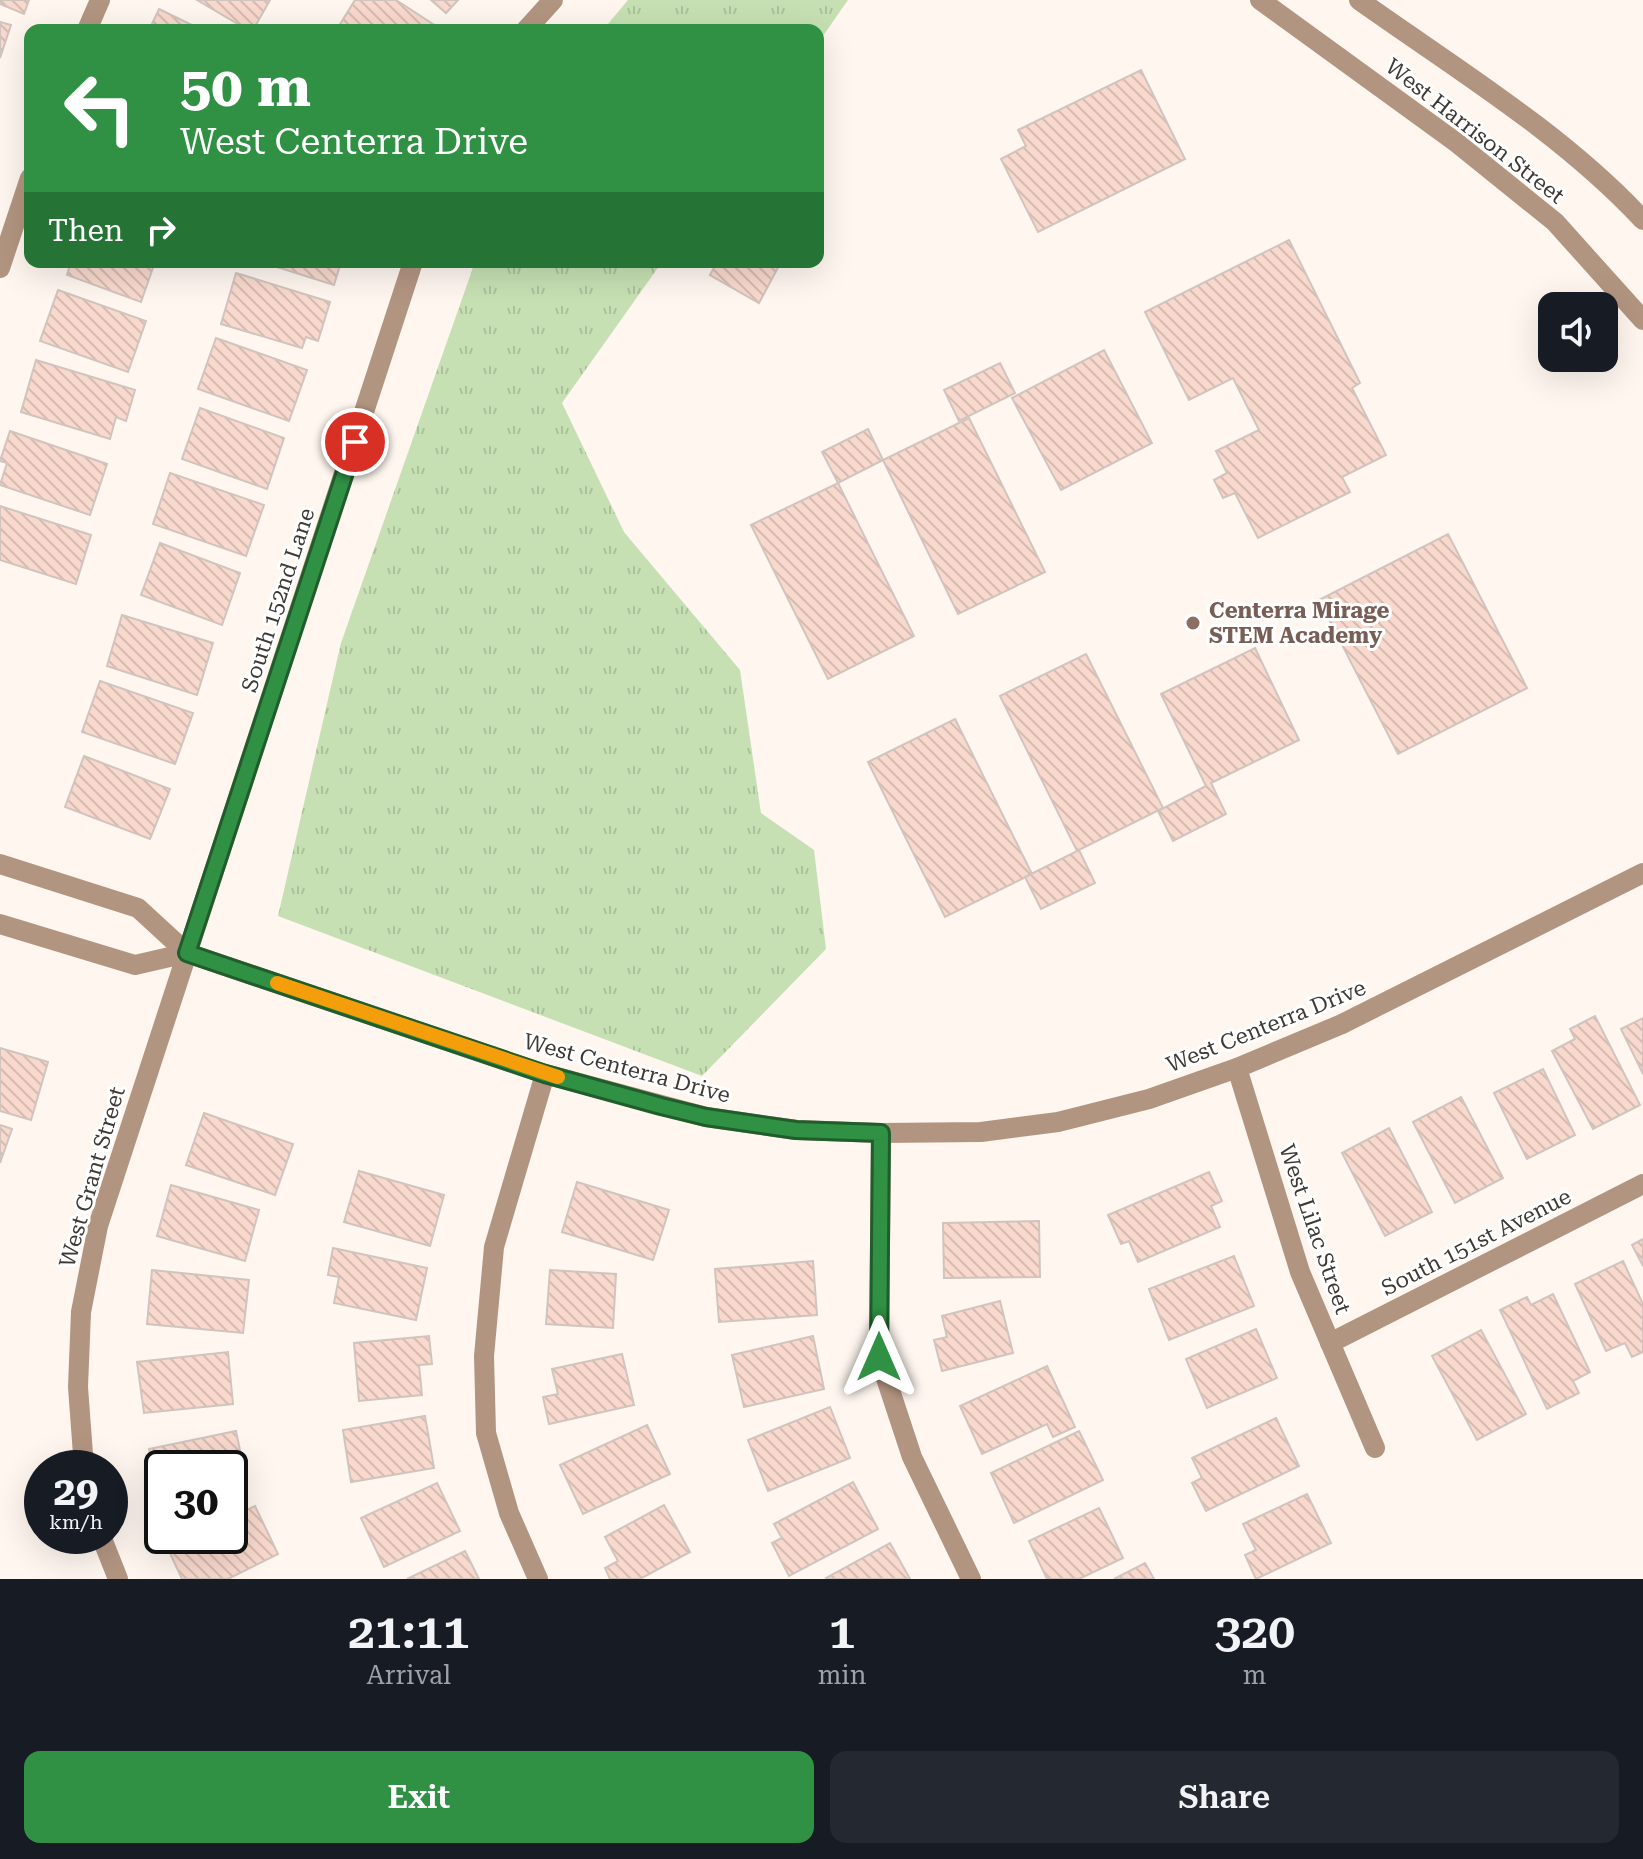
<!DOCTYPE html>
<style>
:root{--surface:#171b24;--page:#242831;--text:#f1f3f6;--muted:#9ea1a6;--accent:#309044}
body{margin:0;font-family:"Roboto Serif",serif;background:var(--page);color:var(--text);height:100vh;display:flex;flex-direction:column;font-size:30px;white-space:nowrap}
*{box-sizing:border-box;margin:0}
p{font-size:26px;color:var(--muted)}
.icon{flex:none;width:44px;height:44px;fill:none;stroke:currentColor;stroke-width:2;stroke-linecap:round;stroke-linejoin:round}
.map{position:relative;height:1579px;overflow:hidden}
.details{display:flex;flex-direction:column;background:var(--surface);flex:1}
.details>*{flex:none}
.top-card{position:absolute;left:24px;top:24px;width:800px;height:244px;border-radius:16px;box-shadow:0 8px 32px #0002;background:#309044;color:#fff;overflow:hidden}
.fabs{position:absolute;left:1538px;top:292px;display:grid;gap:16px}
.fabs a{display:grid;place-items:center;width:80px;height:80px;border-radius:16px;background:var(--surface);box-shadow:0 8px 32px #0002;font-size:40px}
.speed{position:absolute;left:24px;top:1450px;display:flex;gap:16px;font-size:40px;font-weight:700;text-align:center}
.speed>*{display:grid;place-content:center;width:104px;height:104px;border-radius:50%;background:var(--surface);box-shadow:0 8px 32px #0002;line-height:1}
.speed small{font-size:20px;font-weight:400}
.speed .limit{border:4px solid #111;border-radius:12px;background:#fff;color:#111}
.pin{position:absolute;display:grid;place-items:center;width:68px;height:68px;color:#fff;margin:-34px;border:4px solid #fff;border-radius:50%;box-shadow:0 2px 8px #0007}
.me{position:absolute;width:88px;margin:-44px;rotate:0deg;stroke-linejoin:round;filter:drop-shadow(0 0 6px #0008)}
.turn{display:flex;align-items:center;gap:28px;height:168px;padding:0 24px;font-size:36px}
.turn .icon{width:104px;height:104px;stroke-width:2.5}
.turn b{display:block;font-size:56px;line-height:68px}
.then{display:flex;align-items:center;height:76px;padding:0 24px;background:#0003;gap:16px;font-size:30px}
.eta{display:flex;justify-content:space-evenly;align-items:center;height:136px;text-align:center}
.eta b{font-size:48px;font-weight:600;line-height:56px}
.button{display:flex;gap:16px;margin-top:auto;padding:16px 24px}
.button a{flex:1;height:92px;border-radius:16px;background:var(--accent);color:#fff;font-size:32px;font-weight:600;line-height:92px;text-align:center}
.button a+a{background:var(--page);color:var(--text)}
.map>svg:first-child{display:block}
</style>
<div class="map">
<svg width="1643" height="1579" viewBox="0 0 1643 1579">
<defs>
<pattern id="park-tufts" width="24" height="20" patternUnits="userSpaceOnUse" patternTransform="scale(2)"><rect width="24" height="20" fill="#c6e0b3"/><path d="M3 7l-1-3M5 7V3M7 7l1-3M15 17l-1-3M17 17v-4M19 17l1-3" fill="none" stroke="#abc19b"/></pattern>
<pattern id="building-back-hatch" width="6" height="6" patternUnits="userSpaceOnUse" patternTransform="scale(2)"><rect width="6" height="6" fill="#f9d9cd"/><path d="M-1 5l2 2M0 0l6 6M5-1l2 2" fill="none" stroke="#d6bbb1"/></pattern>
</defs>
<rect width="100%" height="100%" fill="#fef6ef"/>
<g fill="url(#park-tufts)">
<polygon points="628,0 848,0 818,43 818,30 603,30"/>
<polygon points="475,262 662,262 562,403 624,532 740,670 761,813 814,850 826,949 702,1076 278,916 341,643"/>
</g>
<g fill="url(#building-back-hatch)" stroke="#d1c4bf" stroke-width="2">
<polygon points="0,0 29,0 24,14 0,4"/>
<polygon points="197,0 270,0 253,30 248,30"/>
<polygon points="355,0 396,0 442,30 346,30 339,26"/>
<polygon points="431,0 458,0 446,13"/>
<polygon points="159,9 202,30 149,30"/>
<polygon points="0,22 11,25 0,58"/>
<polygon points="1141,70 1185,159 1038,232 1001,159 1026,146 1018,130"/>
<polygon points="1289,240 1360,383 1352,388 1386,455 1342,477 1350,492 1258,538 1235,493 1223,498 1214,480 1227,473 1216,451 1259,430 1233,378 1189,400 1145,312"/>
<polygon points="71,262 155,262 141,302 67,275"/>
<polygon points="261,262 341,262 334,285"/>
<polygon points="717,262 781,262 759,303 710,275"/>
<polygon points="236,273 330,302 318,341 306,337 302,348 221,324"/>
<polygon points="58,290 146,321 128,372 40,341"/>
<polygon points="216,338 307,370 289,421 198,389"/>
<polygon points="1104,350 1152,443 1061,490 1012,398"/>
<polygon points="36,360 135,390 126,421 116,417 110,439 21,412"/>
<polygon points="1000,363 1015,393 959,421 944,390"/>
<polygon points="200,408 284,438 267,489 182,459"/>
<polygon points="969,418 1045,572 958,614 883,460"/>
<polygon points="868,429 883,460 838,483 822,452"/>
<polygon points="10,431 107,464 90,515 0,485 7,463 0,461"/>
<polygon points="170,473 264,505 246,556 153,524"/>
<polygon points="838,483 914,636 828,679 751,525"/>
<polygon points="0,506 91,535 76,584 0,560"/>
<polygon points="1448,534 1527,688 1398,754 1319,600"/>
<polygon points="160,543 240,573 222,625 141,595"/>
<polygon points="122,615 213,643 197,695 107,666"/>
<polygon points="1255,648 1299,740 1211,783 1226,814 1173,841 1158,811 1206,786 1161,694"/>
<polygon points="1086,654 1163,808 1077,851 1000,696"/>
<polygon points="100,681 193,713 175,764 82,732"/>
<polygon points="955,719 1032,874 945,917 868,762"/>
<polygon points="84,756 170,789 150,839 65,807"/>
<polygon points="1079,850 1095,883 1041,909 1025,877"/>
<polygon points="1595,1016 1640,1105 1593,1129 1552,1051 1575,1039 1570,1029"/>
<polygon points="1643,1018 1643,1074 1621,1029"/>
<polygon points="0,1048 48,1062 31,1120 0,1111"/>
<polygon points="1543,1069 1575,1135 1527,1159 1494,1093"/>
<polygon points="1461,1097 1503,1178 1455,1203 1413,1122"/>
<polygon points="204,1113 293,1144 275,1195 186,1165"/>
<polygon points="0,1125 12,1129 0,1163"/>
<polygon points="1389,1128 1432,1212 1385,1236 1342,1153"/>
<polygon points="359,1171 444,1195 430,1246 344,1222"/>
<polygon points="1209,1172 1222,1201 1211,1206 1220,1227 1138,1262 1129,1241 1121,1244 1108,1215"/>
<polygon points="577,1182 669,1210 653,1260 562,1232"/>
<polygon points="171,1185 259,1210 245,1261 157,1236"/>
<polygon points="1039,1221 1040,1277 944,1278 943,1223"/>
<polygon points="1643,1239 1643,1266 1632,1245"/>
<polygon points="333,1248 427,1268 416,1320 334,1303 339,1277 328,1275"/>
<polygon points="1234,1256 1254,1306 1169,1340 1149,1289"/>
<polygon points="813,1261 817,1315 719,1322 715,1269"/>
<polygon points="1623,1261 1643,1304 1643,1352 1632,1357 1625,1343 1606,1351 1575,1284"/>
<polygon points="152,1270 249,1280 243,1333 147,1324"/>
<polygon points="550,1270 616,1274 613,1328 546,1324"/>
<polygon points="1553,1294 1590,1372 1573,1381 1579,1393 1547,1409 1500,1310 1527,1297 1531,1305"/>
<polygon points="1000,1301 1013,1353 942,1371 934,1340 947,1337 942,1316"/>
<polygon points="1256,1329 1277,1378 1207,1408 1186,1359"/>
<polygon points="1481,1330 1526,1414 1477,1440 1432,1356"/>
<polygon points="429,1336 432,1364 419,1365 422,1395 359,1401 354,1343"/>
<polygon points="813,1336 824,1389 744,1407 732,1355"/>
<polygon points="228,1352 233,1404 144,1413 137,1362"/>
<polygon points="622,1354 634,1405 549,1424 543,1397 558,1394 552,1369"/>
<polygon points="1047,1366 1075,1427 1053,1437 1047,1424 982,1454 960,1406"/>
<polygon points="830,1407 850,1458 768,1491 748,1440"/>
<polygon points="425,1416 434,1468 351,1482 343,1430"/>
<polygon points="1276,1418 1299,1466 1206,1511 1192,1483 1202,1478 1192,1458"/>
<polygon points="647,1425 670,1474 583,1514 560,1465"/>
<polygon points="236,1431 247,1484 230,1487 230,1468 162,1468 162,1501 159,1501 149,1449"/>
<polygon points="1079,1431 1103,1480 1014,1523 991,1473"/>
<polygon points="853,1482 878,1529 789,1576 772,1543 782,1538 774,1524"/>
<polygon points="437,1483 460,1531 384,1567 361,1518"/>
<polygon points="1307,1494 1331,1543 1256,1579 1245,1555 1256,1550 1243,1524"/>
<polygon points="664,1505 690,1552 640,1579 610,1579 605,1568 618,1561 605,1537"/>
<polygon points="255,1506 278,1554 228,1579 182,1579 168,1549 194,1536 230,1536 230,1518"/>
<polygon points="1099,1508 1123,1558 1079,1579 1047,1579 1029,1541"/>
<polygon points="890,1543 910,1579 827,1579 826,1578"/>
<polygon points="465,1551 479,1579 407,1579"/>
<polygon points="1145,1563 1154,1579 1114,1579"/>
</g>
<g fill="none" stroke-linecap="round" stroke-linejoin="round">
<g stroke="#b29581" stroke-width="20">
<polyline points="1260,0 1457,143 1555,222 1643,320"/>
<path d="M 1359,0 C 1456,69 1562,133 1643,220"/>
<polyline points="87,30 100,0"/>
<polyline points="526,30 553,0"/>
<polyline points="0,268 30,178"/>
<polyline points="0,864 138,908 187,953 545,1074 706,1117 796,1130 881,1133 981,1132 1058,1122 1149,1099 1237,1068 1342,1024 1643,873"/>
<polyline points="0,924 135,965 187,953"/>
<polyline points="1237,1068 1300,1272 1375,1448"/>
<polyline points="881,1133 879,1357 912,1457 971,1579"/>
<polyline points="1330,1343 1643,1184"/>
<polyline points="84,1468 78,1387 81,1312 98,1226 413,262"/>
<polyline points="101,1536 118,1579"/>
<polyline points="538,1579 509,1513 486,1433 484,1356 494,1247 545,1074"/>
</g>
</g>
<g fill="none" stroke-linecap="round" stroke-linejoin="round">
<g stroke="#1f5e2c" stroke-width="20">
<polyline id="route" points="355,442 187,953 545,1074 661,1106 706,1117 796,1130 881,1133 879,1357"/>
</g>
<use href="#route" stroke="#309044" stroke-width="14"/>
<polyline stroke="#f59e0b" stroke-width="14" points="277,983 558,1077"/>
</g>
<circle fill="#8d6e63" stroke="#fff" stroke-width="3" cx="1193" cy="623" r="8"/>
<g text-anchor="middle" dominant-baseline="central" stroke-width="6" stroke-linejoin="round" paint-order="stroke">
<g font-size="22" fill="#3d3935" stroke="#fff">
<text transform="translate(1475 131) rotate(38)">West Harrison Street</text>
<text transform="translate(278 600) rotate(-72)">South 152nd Lane</text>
<text transform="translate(1266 1026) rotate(-22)">West Centerra Drive</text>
<text transform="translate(627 1068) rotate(15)">West Centerra Drive</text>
<text transform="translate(92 1177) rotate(-74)">West Grant Street</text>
<text transform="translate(1315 1229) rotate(71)">West Lilac Street</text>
<text transform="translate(1476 1242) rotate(-27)">South 151st Avenue</text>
</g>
<g font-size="22" font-weight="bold" fill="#785e54" stroke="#fff" text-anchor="start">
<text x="1209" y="610">Centerra Mirage<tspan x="1209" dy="25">STEM Academy</tspan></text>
</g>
</g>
</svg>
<div class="fabs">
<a><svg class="icon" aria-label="sound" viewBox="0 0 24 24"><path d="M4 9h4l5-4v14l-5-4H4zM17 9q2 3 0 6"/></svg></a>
</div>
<div class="speed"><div>29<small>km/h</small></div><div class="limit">30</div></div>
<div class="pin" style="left:355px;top:442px;background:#d93025"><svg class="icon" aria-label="arrive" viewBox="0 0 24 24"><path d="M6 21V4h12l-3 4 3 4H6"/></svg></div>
<svg class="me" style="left:879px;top:1357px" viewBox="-20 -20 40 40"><path d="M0-17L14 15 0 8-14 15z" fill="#309044" stroke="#fff" stroke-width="4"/></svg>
<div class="top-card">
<div class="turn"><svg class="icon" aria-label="left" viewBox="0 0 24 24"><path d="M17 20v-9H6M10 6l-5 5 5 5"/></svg><div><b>50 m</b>West Centerra Drive</div></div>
<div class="then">Then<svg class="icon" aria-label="right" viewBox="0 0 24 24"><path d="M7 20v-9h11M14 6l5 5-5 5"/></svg></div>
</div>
</div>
<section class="details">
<div class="eta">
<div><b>21:11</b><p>Arrival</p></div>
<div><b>1</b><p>min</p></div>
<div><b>320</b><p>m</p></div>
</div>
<div class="button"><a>Exit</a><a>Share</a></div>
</section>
